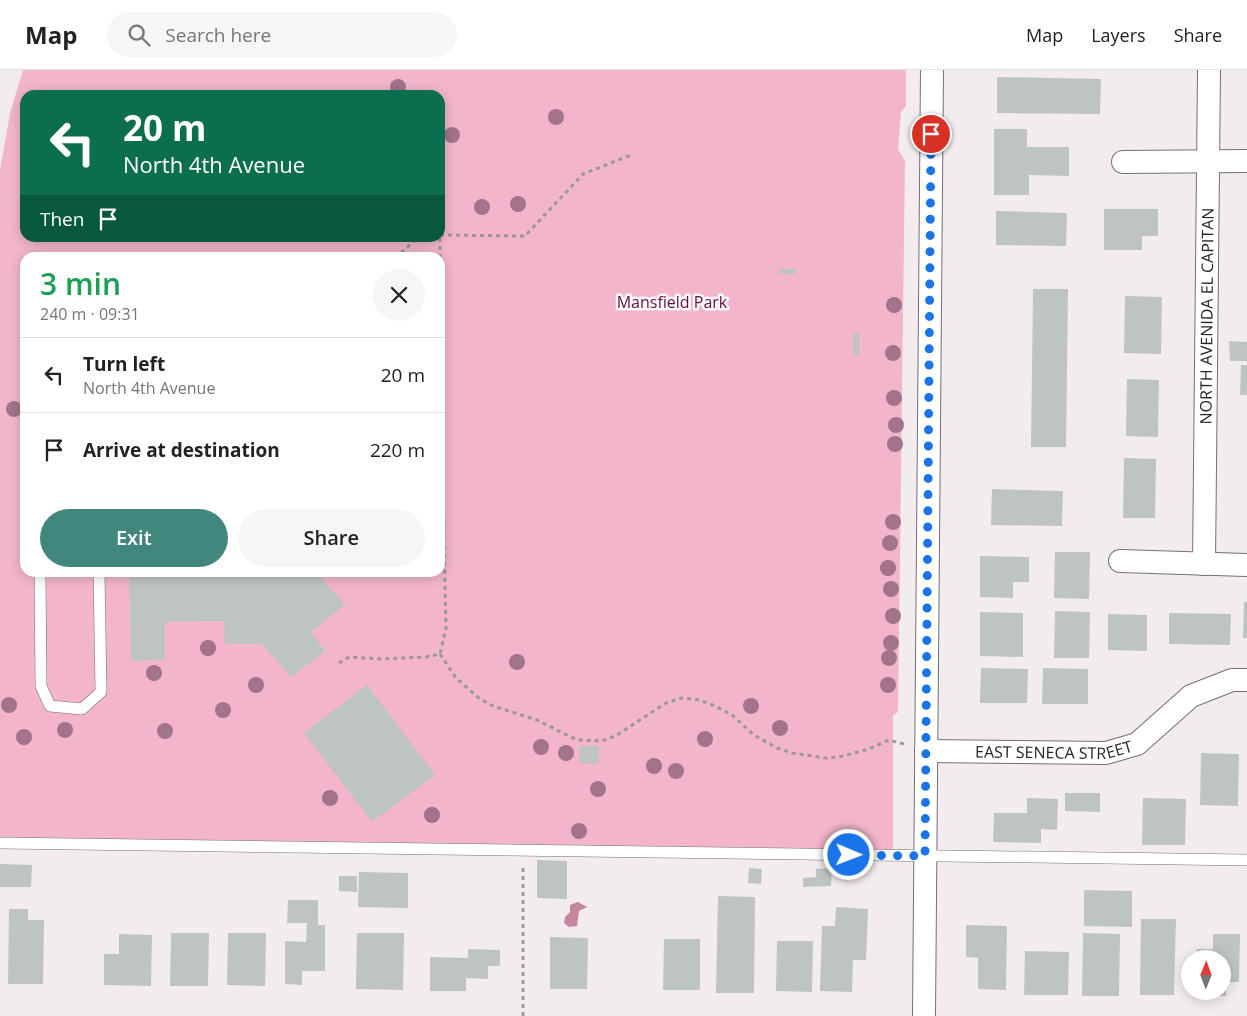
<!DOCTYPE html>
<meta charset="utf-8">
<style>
:root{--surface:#fff;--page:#f6f6f6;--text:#222;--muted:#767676;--line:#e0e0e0;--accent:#42877e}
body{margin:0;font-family:"Open Sans",sans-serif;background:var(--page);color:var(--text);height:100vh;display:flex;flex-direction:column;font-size:19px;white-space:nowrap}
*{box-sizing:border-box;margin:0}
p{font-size:16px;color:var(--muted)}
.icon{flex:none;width:28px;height:28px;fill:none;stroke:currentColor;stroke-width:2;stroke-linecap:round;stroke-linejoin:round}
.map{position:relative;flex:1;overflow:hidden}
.details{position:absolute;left:20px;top:182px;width:425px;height:325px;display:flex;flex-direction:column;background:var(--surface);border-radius:15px;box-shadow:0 2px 12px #0003}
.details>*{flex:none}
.guide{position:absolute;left:20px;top:20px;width:425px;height:152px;border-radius:15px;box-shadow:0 2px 12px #0003;background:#0b6e4f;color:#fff;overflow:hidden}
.needle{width:32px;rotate:1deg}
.buttons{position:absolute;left:1181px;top:880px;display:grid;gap:10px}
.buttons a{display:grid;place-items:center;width:50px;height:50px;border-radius:50%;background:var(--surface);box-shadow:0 2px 12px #0003;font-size:25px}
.pin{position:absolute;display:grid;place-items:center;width:42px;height:42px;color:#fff;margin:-21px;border:2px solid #fff;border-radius:50%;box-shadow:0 1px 5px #0007}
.me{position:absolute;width:55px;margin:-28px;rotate:91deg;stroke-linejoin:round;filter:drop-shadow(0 0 4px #0008)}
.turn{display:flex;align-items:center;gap:18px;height:105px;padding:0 20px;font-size:22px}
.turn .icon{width:65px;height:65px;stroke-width:2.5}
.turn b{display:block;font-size:35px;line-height:42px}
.then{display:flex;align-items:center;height:48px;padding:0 20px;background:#0003;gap:10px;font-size:19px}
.round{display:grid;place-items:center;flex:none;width:52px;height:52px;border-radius:26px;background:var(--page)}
.overview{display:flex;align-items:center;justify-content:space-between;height:85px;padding:0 20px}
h1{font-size:30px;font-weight:600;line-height:38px;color:#1e9e55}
.action{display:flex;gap:10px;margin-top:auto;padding:10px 20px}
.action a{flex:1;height:58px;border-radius:30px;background:var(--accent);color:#fff;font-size:20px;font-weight:600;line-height:58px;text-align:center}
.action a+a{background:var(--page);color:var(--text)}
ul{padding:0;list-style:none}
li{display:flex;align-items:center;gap:15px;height:75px;padding:0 20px;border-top:1px solid var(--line)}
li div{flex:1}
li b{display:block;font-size:19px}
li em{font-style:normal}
header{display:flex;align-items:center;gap:30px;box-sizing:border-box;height:70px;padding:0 25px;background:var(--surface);border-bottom:1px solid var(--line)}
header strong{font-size:24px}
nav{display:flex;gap:28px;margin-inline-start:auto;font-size:18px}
.search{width:350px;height:45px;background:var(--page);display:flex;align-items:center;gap:12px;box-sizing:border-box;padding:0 18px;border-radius:28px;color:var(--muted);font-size:19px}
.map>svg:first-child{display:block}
</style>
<header>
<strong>Map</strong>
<div class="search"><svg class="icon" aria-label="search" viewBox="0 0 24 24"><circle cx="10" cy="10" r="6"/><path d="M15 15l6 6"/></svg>Search here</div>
<nav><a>Map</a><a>Layers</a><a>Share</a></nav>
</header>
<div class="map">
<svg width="1247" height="946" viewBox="0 0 1247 946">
<rect width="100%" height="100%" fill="#f3ecee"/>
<path fill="#f2b5cc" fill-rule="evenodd" d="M 23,0 L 906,0 L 906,36 L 901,42 L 898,79 L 905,91 L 898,642 L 893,645 L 893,781 L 0,769 L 0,100 L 10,43 ZM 25,25 L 440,25 L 440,168 L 25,168 ZM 25,188 L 440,188 L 440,502 L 25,502 Z"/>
<polygon fill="#c7849e" points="578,832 587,837 579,841 577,856 569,857 564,853 565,847 570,842 570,835"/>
<g fill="#bdc4c3">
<polygon points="997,7 1101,9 1100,44 997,43"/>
<polygon points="994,59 1027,59 1027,77 1069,77 1069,106 1029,105 1029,125 994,125"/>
<polygon points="1104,139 1158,139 1158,166 1142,166 1142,180 1104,180"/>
<polygon points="996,141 1067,143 1066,176 996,175"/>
<polygon points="780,199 796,199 796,204 779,204"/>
<polygon points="1033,219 1068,219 1066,377 1031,377"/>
<polygon points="1125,226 1162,227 1161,284 1124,283"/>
<polygon points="859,263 859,286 854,286 853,264"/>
<polygon points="1229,271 1247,272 1247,291 1230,291"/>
<polygon points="1241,295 1247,295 1247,325 1240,325"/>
<polygon points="1127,309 1159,310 1158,367 1126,366"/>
<polygon points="1124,388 1156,389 1155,448 1123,448"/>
<polygon points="992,419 1063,421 1062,456 991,455"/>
<polygon points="1055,482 1090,482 1089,529 1054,528"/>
<polygon points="980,486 1029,487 1029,512 1013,512 1013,528 980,527"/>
<polygon points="129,502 316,502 345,535 311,562 325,581 291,607 262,574 225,574 224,551 165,552 165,590 131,591"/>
<polygon points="1244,532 1247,532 1247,568 1243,568"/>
<polygon points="1055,541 1090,542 1089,588 1054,588"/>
<polygon points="980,542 1023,543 1023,587 980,586"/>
<polygon points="1169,543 1231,544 1230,575 1169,574"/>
<polygon points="1108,544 1147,545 1147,581 1108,580"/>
<polygon points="981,598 1028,599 1027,633 980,633"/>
<polygon points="1043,598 1088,599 1088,634 1042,634"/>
<polygon points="367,615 435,705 372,752 304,663"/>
<polygon points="579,676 599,676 598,694 580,693"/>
<polygon points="1201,683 1239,684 1238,736 1200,735"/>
<polygon points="1065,723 1100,723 1100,742 1065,741"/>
<polygon points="1027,728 1058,729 1057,760 1041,759 1041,773 993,772 994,743 1027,743"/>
<polygon points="1143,728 1186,729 1185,775 1142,775"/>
<polygon points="537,790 567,791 567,829 537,828"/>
<polygon points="0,794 32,795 31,817 0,817"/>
<polygon points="749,798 762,799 761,814 748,813"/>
<polygon points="832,798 831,816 803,817 803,808 816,807 816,799"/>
<polygon points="359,802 408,803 408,838 358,837"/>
<polygon points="339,806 357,806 357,822 339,821"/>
<polygon points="1084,820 1132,821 1132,857 1084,856"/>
<polygon points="718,826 755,827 754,923 716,923"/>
<polygon points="288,830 318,830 318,855 325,855 325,901 302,901 302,915 285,914 285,871 306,872 307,853 287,853"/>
<polygon points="836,837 868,839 866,890 853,890 852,922 820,921 822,856 835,856"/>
<polygon points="9,839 28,839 28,850 44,850 43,914 8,914"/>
<polygon points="1141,849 1176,849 1174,925 1140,925"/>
<polygon points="966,855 1007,856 1006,920 978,919 978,888 966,887"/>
<polygon points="171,863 209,863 208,916 170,916"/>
<polygon points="228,863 266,863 265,916 227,915"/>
<polygon points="357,863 404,863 403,920 356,919"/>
<polygon points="1083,863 1120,864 1119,926 1082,926"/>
<polygon points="119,864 152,865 151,916 104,915 104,884 119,884"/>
<polygon points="1213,864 1240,864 1239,912 1226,912 1226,926 1196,926 1196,921 1222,921 1222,889 1197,889 1197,879 1213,879"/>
<polygon points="550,867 588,868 587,919 550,919"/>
<polygon points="664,869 700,869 700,920 663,920"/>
<polygon points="777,871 813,871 812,922 776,921"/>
<polygon points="468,879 500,880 500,896 488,896 488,909 466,908 466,921 430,921 430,887 468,888"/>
<polygon points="1025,881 1069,882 1068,925 1024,925"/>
</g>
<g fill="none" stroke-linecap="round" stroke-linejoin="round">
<g stroke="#766f72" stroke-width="12">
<g id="service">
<polyline points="40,502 41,616 50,636 82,639 101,622 99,502"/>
<polyline points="0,773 1247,790"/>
</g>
</g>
<g stroke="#766f72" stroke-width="24">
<g id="minor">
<polyline points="1123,92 1247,91"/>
<polyline points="1120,491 1247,495"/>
<path id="s1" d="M 1204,494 L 1209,0"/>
<path id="s2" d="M 926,681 L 1106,683 L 1137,674 L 1191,626 L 1232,610 L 1247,610"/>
<polyline points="924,946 932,0"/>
</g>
</g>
<g stroke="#9c9798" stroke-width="3" stroke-dasharray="4 4" stroke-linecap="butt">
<polyline points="440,165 525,166 583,104 631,85"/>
<polyline points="440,168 444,472"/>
<polyline points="395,188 418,168"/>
<polyline points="440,584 456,608 480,629 493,636 537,650 577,670 602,671 617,665 666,633 682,628 699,630 713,635 732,645 754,665 777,678 792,683 826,688 839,687 869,679 889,670 904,674"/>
<polyline points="339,593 349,587 380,589 426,587 440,584 446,558 444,472 440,467"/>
<polyline points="523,946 523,797"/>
</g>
<use href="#service" stroke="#fff" stroke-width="11"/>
<use href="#minor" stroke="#fff" stroke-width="22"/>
</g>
<g fill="#a3738b">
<circle cx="398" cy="17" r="8"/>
<circle cx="556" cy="47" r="8"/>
<circle cx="452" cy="65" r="8"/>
<circle cx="518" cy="134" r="8"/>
<circle cx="482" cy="137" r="8"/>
<circle cx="894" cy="235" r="8"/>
<circle cx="893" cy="283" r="8"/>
<circle cx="894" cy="328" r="8"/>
<circle cx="14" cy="339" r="8"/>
<circle cx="896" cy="355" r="8"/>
<circle cx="895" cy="374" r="8"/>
<circle cx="893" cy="452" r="8"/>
<circle cx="890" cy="473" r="8"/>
<circle cx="888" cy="498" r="8"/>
<circle cx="891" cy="519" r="8"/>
<circle cx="893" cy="546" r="8"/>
<circle cx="891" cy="573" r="8"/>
<circle cx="208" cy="578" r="8"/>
<circle cx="889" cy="588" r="8"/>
<circle cx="517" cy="592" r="8"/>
<circle cx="154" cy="603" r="8"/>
<circle cx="256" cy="615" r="8"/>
<circle cx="888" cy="615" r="8"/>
<circle cx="9" cy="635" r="8"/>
<circle cx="751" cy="636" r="8"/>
<circle cx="223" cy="640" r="8"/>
<circle cx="780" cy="658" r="8"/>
<circle cx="65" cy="660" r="8"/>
<circle cx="165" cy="661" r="8"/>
<circle cx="24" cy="667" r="8"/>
<circle cx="705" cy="669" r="8"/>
<circle cx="541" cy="677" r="8"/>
<circle cx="566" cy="683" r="8"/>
<circle cx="654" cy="696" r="8"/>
<circle cx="676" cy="701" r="8"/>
<circle cx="598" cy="719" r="8"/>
<circle cx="330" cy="728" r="8"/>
<circle cx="432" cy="745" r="8"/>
<circle cx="579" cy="761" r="8"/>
</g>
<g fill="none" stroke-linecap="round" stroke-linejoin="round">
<polyline stroke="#1a73e8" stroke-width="9" stroke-dasharray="0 16.2" points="849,785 925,786 931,64"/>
</g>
<g text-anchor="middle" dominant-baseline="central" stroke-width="5" stroke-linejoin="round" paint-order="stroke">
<g font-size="16" fill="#61103a" stroke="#fffafc">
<text x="672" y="232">Mansfield Park</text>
</g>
<g font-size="16" fill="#272425" stroke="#fffafc">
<text stroke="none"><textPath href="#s1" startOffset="248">NORTH AVENIDA EL CAPITAN</textPath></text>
<text stroke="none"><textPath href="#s2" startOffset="128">EAST SENECA STREET</textPath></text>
</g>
</g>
</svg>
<div class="buttons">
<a><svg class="needle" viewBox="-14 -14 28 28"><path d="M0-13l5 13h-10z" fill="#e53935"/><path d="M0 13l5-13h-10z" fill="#767676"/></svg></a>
</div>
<div class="pin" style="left:931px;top:64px;background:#d93025"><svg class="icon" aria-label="arrive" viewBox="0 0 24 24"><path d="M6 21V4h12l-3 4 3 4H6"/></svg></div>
<svg class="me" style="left:849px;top:785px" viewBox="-20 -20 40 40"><circle r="17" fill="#1a73e8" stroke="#fff" stroke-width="3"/><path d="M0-11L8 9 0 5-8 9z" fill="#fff"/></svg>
<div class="guide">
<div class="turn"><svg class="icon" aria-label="left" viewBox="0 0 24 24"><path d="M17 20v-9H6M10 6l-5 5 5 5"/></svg><div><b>20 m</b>North 4th Avenue</div></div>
<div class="then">Then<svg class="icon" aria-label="arrive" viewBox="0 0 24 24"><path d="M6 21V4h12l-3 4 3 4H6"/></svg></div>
</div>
<section class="details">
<div class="overview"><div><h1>3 min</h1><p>240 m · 09:31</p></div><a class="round"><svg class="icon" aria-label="close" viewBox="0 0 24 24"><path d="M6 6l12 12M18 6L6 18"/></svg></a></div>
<ul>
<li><svg class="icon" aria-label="left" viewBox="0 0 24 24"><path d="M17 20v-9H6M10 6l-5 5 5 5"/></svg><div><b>Turn left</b><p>North 4th Avenue</p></div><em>20 m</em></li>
<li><svg class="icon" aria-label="arrive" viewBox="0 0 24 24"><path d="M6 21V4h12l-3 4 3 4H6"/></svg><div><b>Arrive at destination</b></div><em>220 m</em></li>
</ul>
<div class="action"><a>Exit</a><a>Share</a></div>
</section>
</div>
